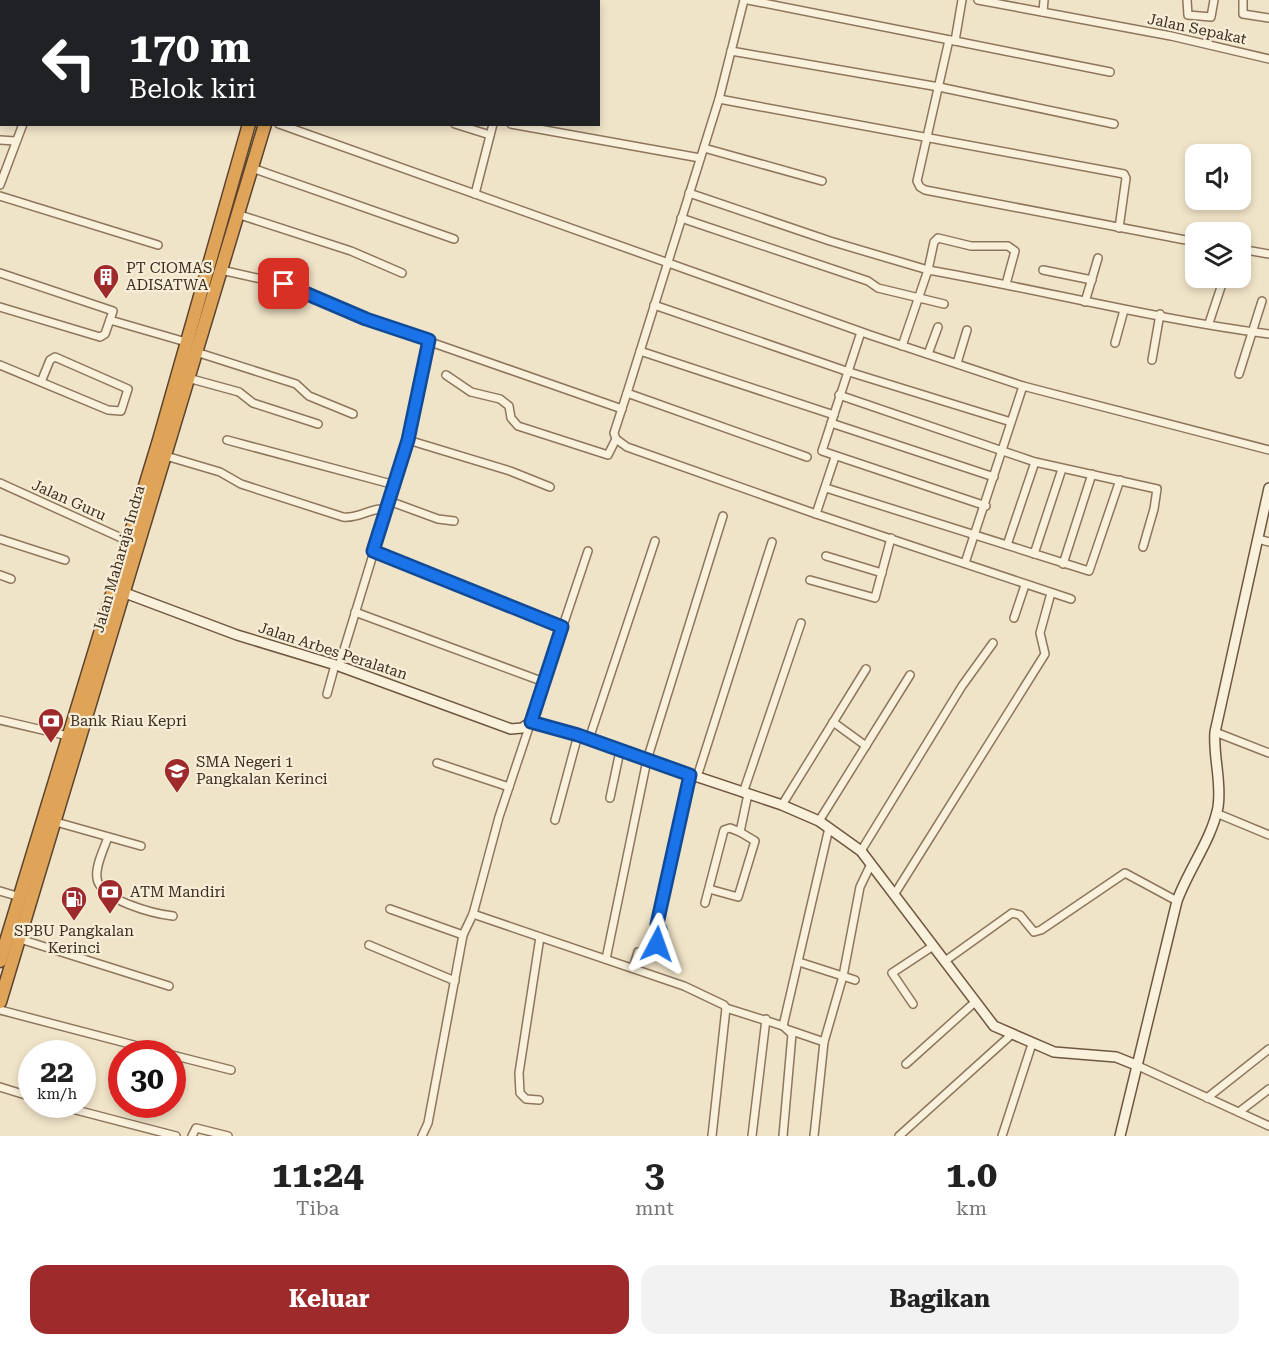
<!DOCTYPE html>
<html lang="id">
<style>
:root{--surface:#fff;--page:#f2f2f2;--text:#222;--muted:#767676;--accent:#9e2a2b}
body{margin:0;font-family:"Roboto Serif",serif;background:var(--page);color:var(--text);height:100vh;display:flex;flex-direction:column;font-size:22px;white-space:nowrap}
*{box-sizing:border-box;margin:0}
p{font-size:20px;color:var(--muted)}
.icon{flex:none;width:33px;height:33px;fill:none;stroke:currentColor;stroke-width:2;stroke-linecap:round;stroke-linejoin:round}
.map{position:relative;height:1136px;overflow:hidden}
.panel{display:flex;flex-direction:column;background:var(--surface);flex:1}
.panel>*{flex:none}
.banner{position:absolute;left:0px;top:0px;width:600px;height:126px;box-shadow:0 3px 9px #0003;background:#202124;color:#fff;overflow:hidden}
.buttons{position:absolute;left:1185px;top:144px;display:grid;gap:12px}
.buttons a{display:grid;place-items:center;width:66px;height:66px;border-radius:12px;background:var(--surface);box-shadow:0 3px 9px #0003;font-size:30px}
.speed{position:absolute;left:18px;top:1040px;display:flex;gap:12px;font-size:30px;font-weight:700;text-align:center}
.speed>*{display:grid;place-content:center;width:78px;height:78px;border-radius:50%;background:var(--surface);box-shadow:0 3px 9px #0003;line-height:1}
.speed small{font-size:15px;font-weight:400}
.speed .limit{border:9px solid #d22;background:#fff;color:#111}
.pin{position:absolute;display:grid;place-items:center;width:51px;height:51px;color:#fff;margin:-26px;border-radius:12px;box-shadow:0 3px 9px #0006}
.me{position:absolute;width:66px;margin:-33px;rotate:4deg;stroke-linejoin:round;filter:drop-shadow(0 0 4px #0008)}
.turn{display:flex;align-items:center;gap:21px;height:126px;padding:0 30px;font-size:27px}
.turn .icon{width:78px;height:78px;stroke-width:2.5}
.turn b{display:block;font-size:42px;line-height:51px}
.eta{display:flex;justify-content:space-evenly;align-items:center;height:102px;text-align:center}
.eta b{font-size:36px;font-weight:700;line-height:42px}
.action{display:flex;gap:12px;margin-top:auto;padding:12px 30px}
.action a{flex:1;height:69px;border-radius:18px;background:var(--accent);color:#fff;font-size:24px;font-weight:700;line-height:69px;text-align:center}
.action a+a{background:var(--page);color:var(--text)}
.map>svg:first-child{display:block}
</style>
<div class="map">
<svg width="1269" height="1136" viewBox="0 0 1269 1136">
<rect width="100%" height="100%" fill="#f0e4c8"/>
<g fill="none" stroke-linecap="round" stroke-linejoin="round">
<g stroke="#8d765c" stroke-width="10">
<g id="street">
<polyline points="37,0 41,2"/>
<polyline points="748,0 955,41 962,0"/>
<polyline points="978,0 1171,36 1269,59"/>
<polyline points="1187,0 1188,15 1211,17 1214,0"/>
<polyline points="1243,0 1243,14 1269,18"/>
<polyline points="90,2 91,0"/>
<polyline points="1043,12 1044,0"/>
<polyline points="0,36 2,36"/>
<polyline points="949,40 917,181 920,187 925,190 1196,242"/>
<polyline points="955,41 1110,72"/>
<polyline points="731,51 939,87 1114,124"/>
<polyline points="0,93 2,94"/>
<polyline points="719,99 1124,174 1126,178 1119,228"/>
<polyline points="279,124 870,335 1023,386 1269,450"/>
<polyline points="455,124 490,135"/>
<polyline points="511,124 700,158"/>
<polyline points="0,140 15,141"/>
<polyline points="704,148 822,181"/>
<polyline points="252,168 454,239"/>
<polyline points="0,185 23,124"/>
<polyline points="689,193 830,241 928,270 934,242 938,238 971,246 1008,246 1015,251 1006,284"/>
<polyline points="475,194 493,124"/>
<polyline points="0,196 158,245"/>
<polyline points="237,214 351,251 402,273"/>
<polyline points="681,218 868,281 878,288 944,304"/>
<polyline points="1240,249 1269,254"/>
<polyline points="221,270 283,284 396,330 622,409"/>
<polyline points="1043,270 1092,280"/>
<polyline points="0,273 113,311 105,334 100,337 0,307"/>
<polyline points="1085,302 1098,258"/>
<polyline points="654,305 846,371 1011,422"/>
<polyline points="110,320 186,342"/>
<polyline points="1209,323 1224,278"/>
<polyline points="861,332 822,451 986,506"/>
<polyline points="1115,343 1124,310"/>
<path d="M 902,346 L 928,270 C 1042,290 1154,319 1269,334"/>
<polyline points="640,351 834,415"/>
<polyline points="196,352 296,384 309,396 353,414"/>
<polyline points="928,354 938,327"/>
<polyline points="1152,360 1160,314"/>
<polyline points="957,363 967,330"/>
<polyline points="0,365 108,410 121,411 128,389 55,357 50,360 41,382"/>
<polyline points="1239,374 1262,301"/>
<polyline points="446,375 471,392 500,399 509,406 511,418 518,426 608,455 616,439 614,433 627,393 719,99 744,0"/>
<polyline points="188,378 239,392 253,403 318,424"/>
<polyline points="627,393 807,457"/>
<polyline points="839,395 1035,462 1157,489 1154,509 1143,547"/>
<polyline points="831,423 994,477"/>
<polyline points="616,439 627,447 816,514"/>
<polyline points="227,440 395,485"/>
<polyline points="408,440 429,340"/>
<path d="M 166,456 L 220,472 L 241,484 L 343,517 C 359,519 371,507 387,509"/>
<polyline points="835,457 816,514 1071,599"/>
<polyline points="0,483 128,541"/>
<polyline points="826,488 1089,571 1120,480"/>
<polyline points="389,501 438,519 454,521"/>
<polyline points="0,539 65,560"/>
<polyline points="1258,539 1269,542"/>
<polyline points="1007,545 1035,462"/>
<polyline points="373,551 562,627"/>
<polyline points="1034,554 1062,469"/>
<polyline points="826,556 882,573"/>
<polyline points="965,563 1023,386"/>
<polyline points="1063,564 1092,474"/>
<polyline points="0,575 11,579"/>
<polyline points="810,580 875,598 891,538"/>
<polyline points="355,612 544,682"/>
<polyline points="1014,618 1025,585"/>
<polyline points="339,666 408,440 510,471 550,487"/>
<polyline points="327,694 335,665"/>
<polyline points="0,720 68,736"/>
<polyline points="833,722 866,746"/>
<polyline points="1215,732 1269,753"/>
<polyline points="589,739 655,541"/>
<polyline points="437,763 509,787"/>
<polyline points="697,777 772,542"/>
<polyline points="743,793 801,623"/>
<polyline points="610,798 620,751"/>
<polyline points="782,805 866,669"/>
<polyline points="1216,813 1269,835"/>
<polyline points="555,820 578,735"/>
<polyline points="819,821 910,675"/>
<polyline points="56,822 141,846"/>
<path d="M 108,837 C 104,849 95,866 97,878 C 99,900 155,914 173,916"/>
<polyline points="861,851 962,686 993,643"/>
<polyline points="709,889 738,897 755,841 740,832 748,794"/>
<polyline points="0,891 20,897"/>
<polyline points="894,895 1045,654 1040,633 1051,593"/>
<polyline points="705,903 724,830 730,828 740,832"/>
<polyline points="390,909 463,935"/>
<polyline points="473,914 684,986 724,1005 726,1008 712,1136"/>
<polyline points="20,939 169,986"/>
<polyline points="369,945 455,981"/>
<polyline points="606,959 647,760 723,516"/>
<polyline points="945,961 1012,913 1020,915 1034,932 1041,930 1125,873 1177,901"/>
<polyline points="799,962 855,980"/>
<polyline points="633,968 638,952 647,951 657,944 660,929 657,924 690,775"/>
<polyline points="913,1004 892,973 933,946"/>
<polyline points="726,1008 783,1026 792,1034 783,1136"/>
<polyline points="0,1010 164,1053"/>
<polyline points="783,1026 829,828"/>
<polyline points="789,1030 824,1042 814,1136"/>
<polyline points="824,1042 843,976 860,887 871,864"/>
<polyline points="172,1055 231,1070"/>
<polyline points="906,1064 975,1002"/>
<polyline points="1136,1065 1269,1126"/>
<polyline points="0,1087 32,1097"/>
<polyline points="1207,1098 1269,1049"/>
<polyline points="539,1100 526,1099 520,1093 519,1073 540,937"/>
<polyline points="53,1104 176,1136"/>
<polyline points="1239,1112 1269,1089"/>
<polyline points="192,1136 196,1128 228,1136"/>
<polyline points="422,1136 428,1123 463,935 473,914 499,817 588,551"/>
<polyline points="752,1136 766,1019"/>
<polyline points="899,1136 1011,1035"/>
<polyline points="1002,1136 1032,1044"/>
</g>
</g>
<g stroke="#6f573f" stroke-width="12">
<g id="secondary">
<polyline points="125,593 237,635 339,666 511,729 522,728 531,722 578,735 647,760 782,805 819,821 861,851 994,1026 1054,1052 1116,1057 1136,1065"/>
<path d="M 1120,1136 L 1177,901 C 1188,870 1212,839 1218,807 C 1222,782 1213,757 1215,732 L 1269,488"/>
</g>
</g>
<g stroke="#5b4430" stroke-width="15">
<g id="highway">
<polyline points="289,2 289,0"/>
<polyline points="301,2 302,0"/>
<polyline points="0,961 159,440 249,124"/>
<polyline points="0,1002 265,124"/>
</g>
</g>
<use href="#street" stroke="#faf1dc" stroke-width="7"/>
<use href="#secondary" stroke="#faf1dc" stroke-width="9"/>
<use href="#highway" stroke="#e0a458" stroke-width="12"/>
</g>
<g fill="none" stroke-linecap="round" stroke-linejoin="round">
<g stroke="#114b97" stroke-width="15">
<polyline id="route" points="284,284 366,319 429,340 408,440 373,551 562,627 531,722 578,735 690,775 657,924 660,929 657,944"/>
</g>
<use href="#route" stroke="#1a73e8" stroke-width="10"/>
</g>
<defs>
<g id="building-pin" transform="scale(1.35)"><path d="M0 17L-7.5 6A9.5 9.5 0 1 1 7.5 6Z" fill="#9e2a2b" stroke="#f7eed8"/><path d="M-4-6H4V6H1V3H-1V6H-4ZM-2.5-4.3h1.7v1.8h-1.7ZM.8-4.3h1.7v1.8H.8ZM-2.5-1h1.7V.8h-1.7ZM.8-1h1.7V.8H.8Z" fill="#fff"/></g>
<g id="bank-pin" transform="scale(1.35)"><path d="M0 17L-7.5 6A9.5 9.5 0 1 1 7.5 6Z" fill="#9e2a2b" stroke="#f7eed8"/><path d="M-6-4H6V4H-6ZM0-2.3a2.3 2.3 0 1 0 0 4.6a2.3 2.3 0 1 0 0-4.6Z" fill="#fff"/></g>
<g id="school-pin" transform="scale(1.35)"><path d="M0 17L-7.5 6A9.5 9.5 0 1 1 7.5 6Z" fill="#9e2a2b" stroke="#f7eed8"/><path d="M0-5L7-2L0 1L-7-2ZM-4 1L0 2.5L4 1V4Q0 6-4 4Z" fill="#fff"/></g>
<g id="fuel-pin" transform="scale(1.35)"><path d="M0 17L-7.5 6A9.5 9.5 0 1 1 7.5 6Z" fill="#9e2a2b" stroke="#f7eed8"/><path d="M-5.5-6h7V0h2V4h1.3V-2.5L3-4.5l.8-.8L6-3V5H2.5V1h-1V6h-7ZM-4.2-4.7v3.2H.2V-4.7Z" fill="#fff"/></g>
</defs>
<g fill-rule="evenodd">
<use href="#building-pin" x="106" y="277"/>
<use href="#bank-pin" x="51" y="721"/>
<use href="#school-pin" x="177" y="771"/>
<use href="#bank-pin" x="110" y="892"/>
<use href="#fuel-pin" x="74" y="899"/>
</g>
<g text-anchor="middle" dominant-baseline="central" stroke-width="4.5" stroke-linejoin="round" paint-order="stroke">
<g font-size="15" fill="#3d2e20" stroke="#f7eed8">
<text transform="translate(1197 29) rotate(12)">Jalan Sepakat</text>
<text transform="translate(69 500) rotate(24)">Jalan Guru</text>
<text transform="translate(119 559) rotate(-74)">Jalan Maharaja Indra</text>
<text transform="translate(333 651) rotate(18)">Jalan Arbes Peralatan</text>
</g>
<g font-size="15" fill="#3d2e20" stroke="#f7eed8" text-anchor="start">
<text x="126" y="268">PT CIOMAS<tspan x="126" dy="17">ADISATWA</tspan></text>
<text x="70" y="721">Bank Riau Kepri</text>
<text x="196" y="762">SMA Negeri 1<tspan x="196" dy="17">Pangkalan Kerinci</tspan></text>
<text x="130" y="892">ATM Mandiri</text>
<text x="74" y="931" text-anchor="middle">SPBU Pangkalan<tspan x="74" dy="17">Kerinci</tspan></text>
</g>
</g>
</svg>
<div class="buttons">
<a><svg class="icon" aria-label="sound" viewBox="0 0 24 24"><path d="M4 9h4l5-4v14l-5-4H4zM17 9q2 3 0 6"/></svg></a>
<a><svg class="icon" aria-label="layers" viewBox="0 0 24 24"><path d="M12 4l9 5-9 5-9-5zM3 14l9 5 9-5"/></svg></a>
</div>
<div class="speed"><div>22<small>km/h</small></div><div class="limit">30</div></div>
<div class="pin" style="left:284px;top:284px;background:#d93025"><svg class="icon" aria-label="arrive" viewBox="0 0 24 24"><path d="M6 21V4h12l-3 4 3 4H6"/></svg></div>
<svg class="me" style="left:657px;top:944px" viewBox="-20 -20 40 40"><path d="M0-17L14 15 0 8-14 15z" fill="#1a73e8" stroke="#fff" stroke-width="4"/></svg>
<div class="banner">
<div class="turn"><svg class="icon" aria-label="left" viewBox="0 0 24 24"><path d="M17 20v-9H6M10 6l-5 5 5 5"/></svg><div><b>170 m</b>Belok kiri</div></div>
</div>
</div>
<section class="panel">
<div class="eta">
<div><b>11:24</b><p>Tiba</p></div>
<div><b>3</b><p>mnt</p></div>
<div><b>1.0</b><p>km</p></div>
</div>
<div class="action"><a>Keluar</a><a>Bagikan</a></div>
</section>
